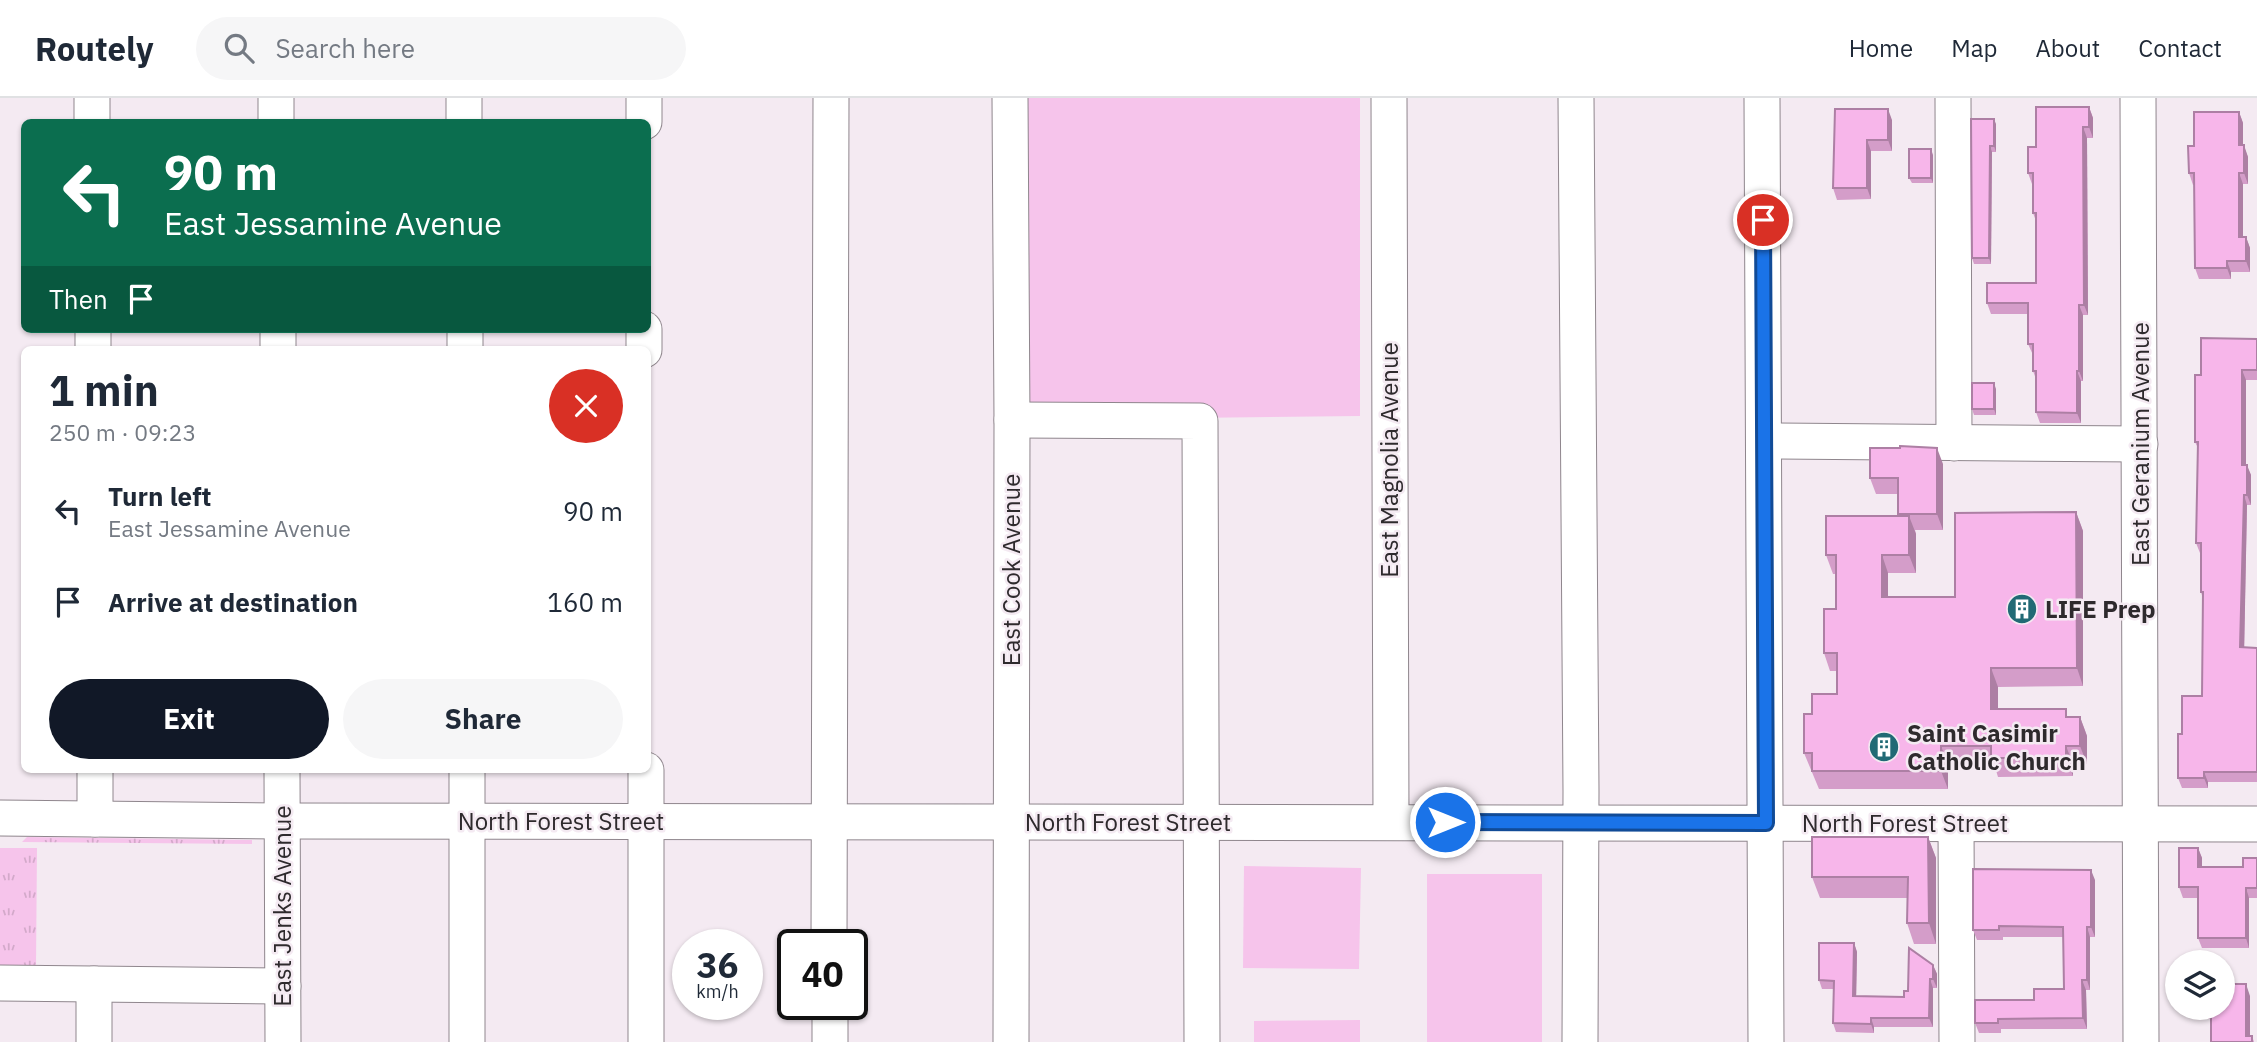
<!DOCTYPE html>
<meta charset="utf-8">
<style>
:root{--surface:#fff;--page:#f6f6f7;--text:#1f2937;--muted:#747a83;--line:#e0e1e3;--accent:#111827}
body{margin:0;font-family:"IBM Plex Sans",sans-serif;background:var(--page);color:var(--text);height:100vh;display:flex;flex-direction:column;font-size:26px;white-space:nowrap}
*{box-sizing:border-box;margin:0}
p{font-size:23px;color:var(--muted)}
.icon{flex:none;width:38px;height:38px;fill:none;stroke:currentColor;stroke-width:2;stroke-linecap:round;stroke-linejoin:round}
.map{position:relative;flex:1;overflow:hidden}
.panel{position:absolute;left:21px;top:248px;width:630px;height:427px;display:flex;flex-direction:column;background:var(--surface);border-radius:10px;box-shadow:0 2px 5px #0004}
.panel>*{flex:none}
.hud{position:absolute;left:21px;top:21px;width:630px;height:214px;border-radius:10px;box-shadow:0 2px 5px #0004;background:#0b6e4f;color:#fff;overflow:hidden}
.tools{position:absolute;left:2165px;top:852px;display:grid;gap:14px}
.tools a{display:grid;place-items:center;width:70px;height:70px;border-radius:50%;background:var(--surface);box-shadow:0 2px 5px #0004;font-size:35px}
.speed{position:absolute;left:672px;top:831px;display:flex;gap:14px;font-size:35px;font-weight:700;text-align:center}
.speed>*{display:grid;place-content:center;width:91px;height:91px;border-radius:50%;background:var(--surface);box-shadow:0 2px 5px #0004;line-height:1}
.speed small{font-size:18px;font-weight:400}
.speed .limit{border:4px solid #111;border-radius:10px;background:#fff;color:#111}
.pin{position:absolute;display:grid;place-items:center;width:60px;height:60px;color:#fff;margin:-30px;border:4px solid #fff;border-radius:50%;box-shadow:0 2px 7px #0007}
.me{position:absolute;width:77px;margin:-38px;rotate:90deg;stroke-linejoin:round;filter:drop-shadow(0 0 5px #0008)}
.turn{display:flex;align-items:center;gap:24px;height:147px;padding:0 28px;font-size:32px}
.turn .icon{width:91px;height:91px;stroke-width:2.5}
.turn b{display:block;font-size:49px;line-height:60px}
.then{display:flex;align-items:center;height:66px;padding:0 28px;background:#0003;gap:14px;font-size:26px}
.round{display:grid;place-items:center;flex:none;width:74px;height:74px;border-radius:37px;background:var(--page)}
.summary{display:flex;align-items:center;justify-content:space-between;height:119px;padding:0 28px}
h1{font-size:42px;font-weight:700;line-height:52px}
.button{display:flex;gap:14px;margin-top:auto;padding:14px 28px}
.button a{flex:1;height:80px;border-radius:42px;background:var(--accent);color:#fff;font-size:28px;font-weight:700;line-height:80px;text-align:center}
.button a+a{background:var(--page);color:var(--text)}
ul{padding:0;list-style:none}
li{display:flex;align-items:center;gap:21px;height:91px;padding:0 28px}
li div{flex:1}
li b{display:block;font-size:26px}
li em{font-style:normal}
header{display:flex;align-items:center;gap:42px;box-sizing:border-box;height:98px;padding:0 35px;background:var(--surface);border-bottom:2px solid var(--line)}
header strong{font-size:33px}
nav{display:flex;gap:38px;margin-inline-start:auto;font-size:24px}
.search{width:490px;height:63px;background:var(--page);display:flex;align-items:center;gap:18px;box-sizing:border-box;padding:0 24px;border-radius:38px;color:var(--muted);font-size:26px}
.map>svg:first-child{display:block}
</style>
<header>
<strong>Routely</strong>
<div class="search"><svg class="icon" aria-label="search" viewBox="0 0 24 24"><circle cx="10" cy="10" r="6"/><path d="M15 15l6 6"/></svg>Search here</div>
<nav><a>Home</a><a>Map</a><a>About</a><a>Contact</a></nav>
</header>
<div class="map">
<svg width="2257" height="944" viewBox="0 0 2257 944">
<defs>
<pattern id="grass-tufts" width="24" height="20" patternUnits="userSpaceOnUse" patternTransform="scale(1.75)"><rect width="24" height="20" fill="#f6c4eb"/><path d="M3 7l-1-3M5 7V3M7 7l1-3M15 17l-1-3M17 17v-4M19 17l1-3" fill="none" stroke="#d3a9ca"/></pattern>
</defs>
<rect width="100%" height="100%" fill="#f4eaf2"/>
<g fill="url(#grass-tufts)">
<polygon points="27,739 252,742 252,746 22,744"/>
<polygon points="0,750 37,750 36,868 0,868"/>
</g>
<g fill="#f6c4eb">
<polygon points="1010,0 1360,0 1360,318 1012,322"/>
<polygon points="1244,768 1361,770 1359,871 1243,870"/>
<rect x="1427" y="776" width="115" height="168"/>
<polygon points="1360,922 1360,944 1254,944 1254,923"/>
</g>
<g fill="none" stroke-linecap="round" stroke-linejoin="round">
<g stroke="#8f868d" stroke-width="37">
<g id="minor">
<polyline points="92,0 92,24"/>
<polyline points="276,0 276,24"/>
<polyline points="464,0 464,24"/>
<polyline points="644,0 644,24"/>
<polyline points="1010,0 1012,322 1011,944"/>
<polyline points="1389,0 1391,724"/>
<polyline points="1576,0 1581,693 1580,944"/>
<polyline points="1762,0 1766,944"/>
<polyline points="1953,0 1954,345"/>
<polyline points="2138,0 2141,944"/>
<polyline points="93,231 93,252"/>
<polyline points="278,231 278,252"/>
<polyline points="465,231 465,252"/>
<polyline points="644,231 644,252"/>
<polyline points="1012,322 1200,323 1202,944"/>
<polyline points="1764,343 2140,346"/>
<polyline points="95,672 95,721"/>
<polyline points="282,672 283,944"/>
<polyline points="467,672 467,944"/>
<polyline points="646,672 646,944"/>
<polyline points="0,720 282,723 2257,726"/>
<polyline points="1956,726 1957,944"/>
<polyline points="829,847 831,0"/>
<polyline points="0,885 283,888"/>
<polyline points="94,886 94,944"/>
<polyline points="830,906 830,944"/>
</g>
</g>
<use href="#minor" stroke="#fff" stroke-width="35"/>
</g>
<g fill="#d49dc9">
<polygon points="2089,9 2093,20 2093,40 2087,40 2088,217 2083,217 2083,283 2081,283 2081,325 2040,325 2036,314 2036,281 2033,273 2033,257 2028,246 2028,216 1991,216 1987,205 2036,185 2036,123 2033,115 2033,86 2032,86 2028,75 2036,49"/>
<polygon points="1835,11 1892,22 1892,53 1871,53 1871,101 1837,102 1833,90"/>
<polygon points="2239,14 2243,25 2243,47 2248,59 2248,86 2243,86 2243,139 2246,139 2250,150 2250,174 2231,174 2231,181 2199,181 2195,170 2195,87 2193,87 2189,75 2194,48"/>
<polygon points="1971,21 1996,26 1996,54 1992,54 1991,166 1974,166 1972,160"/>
<polygon points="1933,57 1933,85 1912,85 1909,80"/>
<polygon points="2257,241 2257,282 2246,282 2246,367 2251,377 2251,407 2247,407 2244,550 2257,550 2257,684 2208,684 2208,690 2182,690 2178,680 2182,636 2202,598 2203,501 2201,494 2200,455 2196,445 2198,350 2195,344 2201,277"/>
<polygon points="1996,291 1996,317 1974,317 1972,311"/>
<polygon points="1943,366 1943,432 1915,432 1916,436 1916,475 1888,475 1888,499 1955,499 2076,414 2083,433 2083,588 1998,589 1998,611 2069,619 2080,619 2087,638 2087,666 2073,666 2073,678 1998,679 1994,666 1948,666 1948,691 1819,691 1804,655 1812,616 1837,596 1837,573 1830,573 1824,555 1836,511 1836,476 1833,476 1826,457 1898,418 1898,396 1876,396 1870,380"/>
<polygon points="1928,739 1936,760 1936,846 1914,846 1907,825 1907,800 1820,800 1812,779"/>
<polygon points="2198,750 2202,760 2202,769 2243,769 2257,760 2257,800 2249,800 2249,850 2202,850 2198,840 2198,800 2183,800 2179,789"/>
<polygon points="2095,782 2095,839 2090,839 2090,892 2086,892 2087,931 2001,931 2001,935 1979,935 1975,925 2064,891 2064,839 2003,839 2003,842 1977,842 1973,832"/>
<polygon points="1854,845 1857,854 1856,898 1904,899 1933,867 1937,876 1937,890 1933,890 1933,929 1874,929 1874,935 1836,934 1833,925 1833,891 1822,891 1819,882"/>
<polygon points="2250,898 2250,938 2252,938 2254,944 2211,944 2211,921 2201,921 2197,910"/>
</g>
<g fill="#ad7fa4">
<polygon points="2089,9 2093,20 2093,40 2089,29"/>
<polygon points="1888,11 1892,22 1892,53 1888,42"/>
<polygon points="2239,14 2243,25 2243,59 2239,47"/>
<polygon points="1994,21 1996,26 1996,54 1994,48"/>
<polygon points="2083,29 2087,40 2088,217 2084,207"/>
<polygon points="1867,42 1871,53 1871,101 1867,90"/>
<polygon points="2244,47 2248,59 2248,86 2244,75"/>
<polygon points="1990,48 1992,54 1991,166 1989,160"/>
<polygon points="1931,51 1933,57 1933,85 1931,80"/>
<polygon points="2239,75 2243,86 2243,150 2239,139"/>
<polygon points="2246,139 2250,150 2250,174 2246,163"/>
<polygon points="2227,163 2231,174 2231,181 2227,170"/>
<polygon points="2079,207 2083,217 2083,283 2079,273"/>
<polygon points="2242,272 2246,282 2246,377 2242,367"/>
<polygon points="2077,273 2081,283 2081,325 2077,315"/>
<polygon points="1994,285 1996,291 1996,317 1994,311"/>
<polygon points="1937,350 1943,366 1943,432 1937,416"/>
<polygon points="2247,367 2251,377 2251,407 2247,397"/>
<polygon points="2244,397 2247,407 2244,560 2240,549"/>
<polygon points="2076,414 2083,433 2083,588 2077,570"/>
<polygon points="1909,418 1916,436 1916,475 1909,457"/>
<polygon points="1882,457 1888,475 1888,518 1882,499"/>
<polygon points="1991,570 1998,589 1998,629 1991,611"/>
<polygon points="2080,619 2087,638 2087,666 2080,648"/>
<polygon points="1941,648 1948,666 1948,691 1941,673"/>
<polygon points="2066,648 2073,666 2073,678 2066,660"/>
<polygon points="2204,674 2208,684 2208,690 2204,680"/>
<polygon points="1928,739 1936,760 1936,846 1929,825"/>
<polygon points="2198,750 2202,760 2202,779 2198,769"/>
<polygon points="2091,772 2095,782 2095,839 2091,829"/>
<polygon points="2246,790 2249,800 2249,850 2246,840"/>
<polygon points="2087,829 2090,839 2090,892 2087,882"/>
<polygon points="1854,845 1857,854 1856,907 1853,898"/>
<polygon points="1933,867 1937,876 1937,890 1933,881"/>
<polygon points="1930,881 1933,890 1933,929 1929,920"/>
<polygon points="2082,882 2086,892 2087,931 2083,920"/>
<polygon points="2246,886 2250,898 2250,944 2246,938"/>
<polygon points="1871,920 1874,929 1874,935 1871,926"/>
</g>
<g fill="#f7b6ea" stroke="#ad7fa4" stroke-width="2">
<polygon points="2036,9 2089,9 2089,29 2083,29 2084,207 2079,207 2079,273 2077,273 2077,315 2036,314 2036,273 2033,273 2033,246 2028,246 2028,205 1987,205 1987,185 2036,185 2036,115 2033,115 2033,75 2028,75 2028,49 2036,49"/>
<polygon points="1835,11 1888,11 1888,42 1867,42 1867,90 1833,90"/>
<polygon points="2194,14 2239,14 2239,47 2244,47 2244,75 2239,75 2239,139 2246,139 2246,163 2227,163 2227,170 2195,170 2194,75 2189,75 2188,48 2194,48"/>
<polygon points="1971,21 1994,21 1994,48 1990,48 1989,160 1972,160"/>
<rect x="1909" y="51" width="22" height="29"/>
<polygon points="2201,240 2257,241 2257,272 2242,272 2242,367 2247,367 2247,397 2244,397 2240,549 2257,550 2257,674 2204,674 2204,680 2178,680 2178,636 2182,636 2182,598 2202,598 2203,494 2201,494 2201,445 2196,445 2198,344 2195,344 2195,277 2201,277"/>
<rect x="1972" y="285" width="22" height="26"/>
<polygon points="1900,348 1937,350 1937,416 1898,416 1898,380 1870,380 1870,350 1900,350"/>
<polygon points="2076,414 2077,570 1991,570 1991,611 2066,611 2066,619 2080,619 2080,648 2066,648 2066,660 1991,660 1991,648 1941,648 1941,673 1812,673 1812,655 1804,655 1804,616 1812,616 1812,596 1837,596 1837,555 1824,555 1824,511 1836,511 1836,457 1826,457 1826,418 1909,418 1909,457 1882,457 1882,499 1955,499 1955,415"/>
<polygon points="1812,739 1928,739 1929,825 1907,825 1908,779 1812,779"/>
<polygon points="2179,750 2198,750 2198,769 2243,769 2243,760 2257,760 2257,790 2246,790 2246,840 2198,840 2198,789 2179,789"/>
<polygon points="1973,771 2091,772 2091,829 2087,829 2087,882 2082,882 2083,920 1998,921 1998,925 1975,925 1975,902 2034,902 2034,891 2064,891 2063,829 1999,828 1999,832 1973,832"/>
<polygon points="1819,845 1854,845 1853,898 1904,899 1904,893 1908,893 1909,850 1933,867 1933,881 1930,881 1929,920 1871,920 1871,926 1833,925 1834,883 1819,882"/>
<polygon points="2222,886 2246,886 2246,938 2252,938 2252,944 2211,944 2211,910 2197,910 2222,910"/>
</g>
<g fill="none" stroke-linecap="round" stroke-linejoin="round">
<g stroke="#114b97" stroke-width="18">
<polyline id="route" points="1445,724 1766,725 1763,122"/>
</g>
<use href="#route" stroke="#1a73e8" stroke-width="12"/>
</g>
<defs>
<g id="building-disc" transform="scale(1.575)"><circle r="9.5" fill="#216a75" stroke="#f4eaf2"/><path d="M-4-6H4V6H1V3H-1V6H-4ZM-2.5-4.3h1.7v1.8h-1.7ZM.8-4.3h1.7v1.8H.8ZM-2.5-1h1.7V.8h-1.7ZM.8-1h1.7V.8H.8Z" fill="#fff"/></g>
</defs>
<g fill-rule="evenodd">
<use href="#building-disc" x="2022" y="511"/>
<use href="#building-disc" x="1884" y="649"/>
</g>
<g text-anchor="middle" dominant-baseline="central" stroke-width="5" stroke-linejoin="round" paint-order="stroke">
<g font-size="24" fill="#2e2a2d" stroke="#f4eaf2">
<text transform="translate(2140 346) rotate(-90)">East Geranium Avenue</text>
<text transform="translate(1389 362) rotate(-90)">East Magnolia Avenue</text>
<text transform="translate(1011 472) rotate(-90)">East Cook Avenue</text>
<text x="561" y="723">North Forest Street</text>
<text x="1128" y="724">North Forest Street</text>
<text x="1905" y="725">North Forest Street</text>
<text transform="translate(282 808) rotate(-90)">East Jenks Avenue</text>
</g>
<g font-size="24" font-weight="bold" fill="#2e2a2d" stroke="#f4eaf2" text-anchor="start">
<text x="2045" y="511">LIFE Prep</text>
<text x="1907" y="635">Saint Casimir<tspan x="1907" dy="28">Catholic Church</tspan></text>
</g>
</g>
</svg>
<div class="tools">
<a><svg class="icon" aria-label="layers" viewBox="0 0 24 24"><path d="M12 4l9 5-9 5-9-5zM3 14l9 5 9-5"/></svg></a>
</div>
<div class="speed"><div>36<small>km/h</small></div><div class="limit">40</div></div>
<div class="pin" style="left:1763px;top:122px;background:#d93025"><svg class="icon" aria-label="arrive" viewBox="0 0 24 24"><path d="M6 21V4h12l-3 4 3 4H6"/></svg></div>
<svg class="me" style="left:1445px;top:724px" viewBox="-20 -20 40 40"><circle r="17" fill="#1a73e8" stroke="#fff" stroke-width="3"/><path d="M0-11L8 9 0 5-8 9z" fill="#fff"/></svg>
<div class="hud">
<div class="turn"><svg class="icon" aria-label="left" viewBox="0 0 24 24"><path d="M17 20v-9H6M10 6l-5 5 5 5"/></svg><div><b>90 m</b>East Jessamine Avenue</div></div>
<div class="then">Then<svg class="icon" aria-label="arrive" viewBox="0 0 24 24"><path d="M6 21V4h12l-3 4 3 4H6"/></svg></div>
</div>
<section class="panel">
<div class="summary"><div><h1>1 min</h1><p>250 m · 09:23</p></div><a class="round" style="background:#d93025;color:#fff"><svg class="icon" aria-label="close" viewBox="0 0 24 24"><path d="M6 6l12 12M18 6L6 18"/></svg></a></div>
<ul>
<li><svg class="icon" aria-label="left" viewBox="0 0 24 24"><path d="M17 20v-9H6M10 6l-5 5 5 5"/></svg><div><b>Turn left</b><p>East Jessamine Avenue</p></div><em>90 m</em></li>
<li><svg class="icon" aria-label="arrive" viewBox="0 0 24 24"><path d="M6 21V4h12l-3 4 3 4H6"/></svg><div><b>Arrive at destination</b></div><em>160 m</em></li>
</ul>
<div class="button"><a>Exit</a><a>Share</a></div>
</section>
</div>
